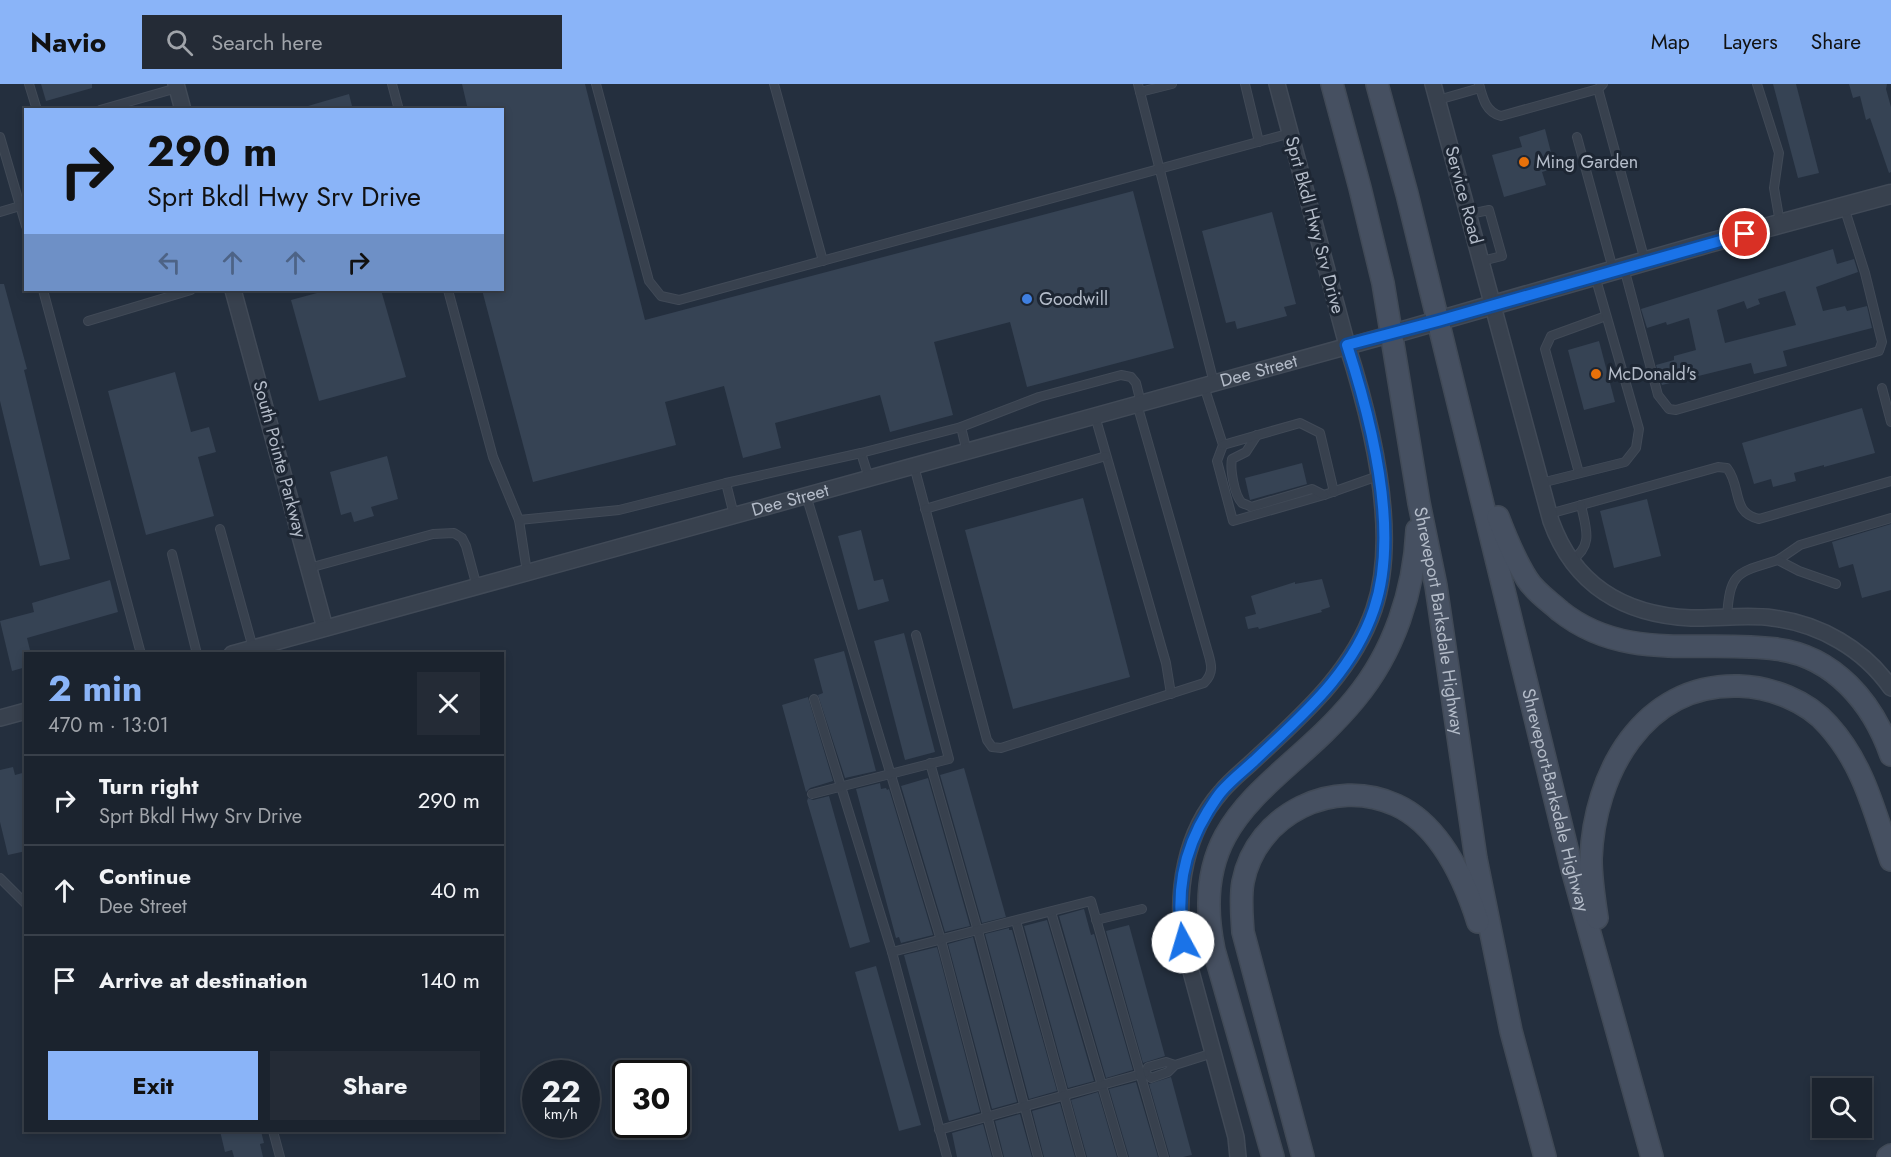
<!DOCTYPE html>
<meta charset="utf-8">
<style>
:root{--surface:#1b232e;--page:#242b36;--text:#f1f3f6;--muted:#a0a4aa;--line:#39404a;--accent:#8ab4f8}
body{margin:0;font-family:Jost,sans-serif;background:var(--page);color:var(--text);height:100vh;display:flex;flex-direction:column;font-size:22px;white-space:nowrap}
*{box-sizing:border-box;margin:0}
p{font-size:20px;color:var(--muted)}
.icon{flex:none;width:33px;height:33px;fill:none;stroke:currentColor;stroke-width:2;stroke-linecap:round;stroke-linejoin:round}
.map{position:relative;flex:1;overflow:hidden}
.details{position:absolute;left:24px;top:568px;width:480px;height:480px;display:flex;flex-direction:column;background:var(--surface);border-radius:0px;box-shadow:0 3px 9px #0003,0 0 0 2px var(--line)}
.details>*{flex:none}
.top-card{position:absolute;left:24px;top:24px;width:480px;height:183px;border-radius:0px;box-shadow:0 3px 9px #0003,0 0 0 2px var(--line);background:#8ab4f8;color:#111;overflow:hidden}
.fabs{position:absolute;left:1812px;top:994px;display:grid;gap:12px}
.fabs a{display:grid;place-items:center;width:60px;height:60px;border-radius:0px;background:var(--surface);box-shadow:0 3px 9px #0003,0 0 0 2px var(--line);font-size:30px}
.speed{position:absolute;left:522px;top:976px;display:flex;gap:12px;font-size:30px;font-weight:700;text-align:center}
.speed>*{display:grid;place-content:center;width:78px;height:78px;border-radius:50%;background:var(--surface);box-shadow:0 3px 9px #0003,0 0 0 2px var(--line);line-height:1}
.speed small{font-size:15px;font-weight:400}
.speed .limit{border:3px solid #111;border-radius:9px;background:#fff;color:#111}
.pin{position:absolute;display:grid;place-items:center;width:51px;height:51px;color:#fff;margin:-26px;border:3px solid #fff;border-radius:50%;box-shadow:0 2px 6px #0007}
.me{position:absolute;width:66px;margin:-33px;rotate:354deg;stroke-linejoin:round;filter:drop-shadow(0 0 4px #0008)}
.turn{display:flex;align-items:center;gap:21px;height:126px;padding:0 24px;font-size:27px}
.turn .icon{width:78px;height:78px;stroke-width:2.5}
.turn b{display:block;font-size:42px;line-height:51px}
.lanes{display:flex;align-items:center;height:57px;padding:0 24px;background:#0003;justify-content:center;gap:30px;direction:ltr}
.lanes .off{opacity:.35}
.round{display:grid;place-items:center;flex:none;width:63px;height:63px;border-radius:0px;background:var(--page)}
.summary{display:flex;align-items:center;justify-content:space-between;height:102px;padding:0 24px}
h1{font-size:36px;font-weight:700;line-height:45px;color:var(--accent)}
.action{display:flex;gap:12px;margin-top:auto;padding:12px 24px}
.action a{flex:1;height:69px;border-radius:0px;background:var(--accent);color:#111;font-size:24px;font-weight:700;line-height:69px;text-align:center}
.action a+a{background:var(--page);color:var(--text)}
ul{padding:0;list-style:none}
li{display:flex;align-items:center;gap:18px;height:90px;padding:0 24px;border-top:2px solid var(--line)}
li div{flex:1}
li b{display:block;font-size:22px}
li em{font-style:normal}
header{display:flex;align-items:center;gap:36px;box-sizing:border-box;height:84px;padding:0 30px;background:var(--accent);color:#111}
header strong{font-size:28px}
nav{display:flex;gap:33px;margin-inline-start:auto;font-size:21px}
.search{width:420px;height:54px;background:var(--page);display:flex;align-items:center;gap:15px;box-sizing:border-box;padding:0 21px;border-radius:0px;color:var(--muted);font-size:22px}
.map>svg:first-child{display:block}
</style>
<header>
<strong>Navio</strong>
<div class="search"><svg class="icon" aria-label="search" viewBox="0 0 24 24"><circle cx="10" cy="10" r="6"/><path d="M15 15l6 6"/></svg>Search here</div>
<nav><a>Map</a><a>Layers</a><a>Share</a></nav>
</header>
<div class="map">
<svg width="1891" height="1073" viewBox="0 0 1891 1073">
<rect width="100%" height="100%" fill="#242f3e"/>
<g fill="#364354" fill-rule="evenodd">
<polygon points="41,0 92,0 92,4 46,17"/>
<polygon points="462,0 585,0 645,236 1133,107 1174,264 1027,303 1010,238 934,258 953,331 890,348 880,311 775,339 781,364 743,374 724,302 665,318 676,361 533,398 482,206 502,206 502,26 468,26"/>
<polygon points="1773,0 1796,0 1819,89 1798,94"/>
<polygon points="1849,0 1887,0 1886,5 1891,23 1891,88 1889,89 1870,34 1866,36 1860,12 1853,14"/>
<polygon points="349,10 353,26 308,26 308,22"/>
<polygon points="1545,45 1555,84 1542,88 1546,101 1504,113 1492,71 1522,63 1519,53"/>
<polygon points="1272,128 1296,220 1284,223 1287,232 1237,245 1235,237 1226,239 1202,147"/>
<path d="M 1833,165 L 1837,180 L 1854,175 L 1858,188 L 1816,203 L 1823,227 L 1845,222 L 1847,227 L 1867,222 L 1872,244 L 1783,267 L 1787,282 L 1754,290 L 1751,279 L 1662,301 L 1656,281 L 1674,276 L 1674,272 L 1696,266 L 1689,234 L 1667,241 L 1666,238 L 1647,244 L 1641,225 ZM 1785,207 L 1796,241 L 1725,259 L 1717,226 L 1744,217 L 1747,225 L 1760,220 L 1758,215 Z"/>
<polygon points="0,200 4,200 27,285 24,286 70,475 40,482 0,317"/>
<polygon points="328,206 381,206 406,293 319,317 291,216"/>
<polygon points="1599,257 1615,318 1584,326 1568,266"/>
<polygon points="175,288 191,348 209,343 216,368 198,373 214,432 146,451 108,307"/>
<polygon points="1862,324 1875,369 1824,383 1824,381 1794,389 1796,397 1773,403 1771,395 1754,400 1742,359"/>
<polygon points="387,372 398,415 371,423 374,432 354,438 351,428 341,431 330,388"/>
<polygon points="1302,379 1307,400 1250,416 1245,394"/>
<polygon points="1083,414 1130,593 1013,625 965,446"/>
<polygon points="1647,415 1661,472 1614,484 1600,427"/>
<polygon points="1891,440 1891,506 1862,514 1853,480 1839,484 1832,458"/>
<polygon points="861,446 874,497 883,495 889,517 858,526 838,452"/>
<polygon points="1322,495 1330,523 1321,526 1322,528 1259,545 1258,543 1248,545 1245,533 1256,530 1251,512 1295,498 1295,500"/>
<polygon points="110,496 118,528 27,554 31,570 26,570 26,583 12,587 0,537 34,528 32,519"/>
<polygon points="904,549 935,668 905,676 874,557"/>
<polygon points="844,567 876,687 845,694 818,611 823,609 814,575"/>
<polygon points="808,613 833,697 810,704 806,708 782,621"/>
<polygon points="13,683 15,691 26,688 26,767 8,771 0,738 0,686"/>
<polygon points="964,684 1006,833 982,839 940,691"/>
<polygon points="928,694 970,842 945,848 901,702"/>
<polygon points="880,699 881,705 886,704 887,706 889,705 933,851 901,859 899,853 896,854 856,705"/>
<polygon points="829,712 870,858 850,864 807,717 808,714 813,716"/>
<polygon points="1084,825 1091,851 1094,850 1133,986 1106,994 1059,832"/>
<polygon points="1047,836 1094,997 1068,1004 1024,842"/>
<polygon points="1129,841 1165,972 1143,979 1106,847"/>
<polygon points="1009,844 1009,846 1012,846 1057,1007 1029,1015 985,850"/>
<polygon points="973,853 1017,1018 992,1025 948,860"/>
<polygon points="937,863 980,1028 949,1037 904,871"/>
<polygon points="876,882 921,1041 899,1047 855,888"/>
<polygon points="1171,993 1192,1071 1183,1073 1170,1073 1149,1000"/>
<polygon points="1136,998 1158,1073 1129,1073 1109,1005"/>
<polygon points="1098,1008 1117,1073 1087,1073 1071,1016"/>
<polygon points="1060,1019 1075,1073 1044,1073 1032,1027"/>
<polygon points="1020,1030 1032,1073 1004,1073 995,1037"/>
<polygon points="983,1040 992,1073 957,1073 952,1049"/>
<polygon points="220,1047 261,1047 264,1059 260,1060 263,1073 234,1073 232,1066 225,1068"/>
</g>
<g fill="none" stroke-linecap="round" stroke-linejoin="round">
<g stroke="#414a57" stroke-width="10">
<g id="service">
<polyline points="29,0 37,26"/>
<polyline points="392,0 399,26"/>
<polyline points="596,0 649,197 661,212 679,216 1291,49"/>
<polyline points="774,0 823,177"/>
<polyline points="1138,0 1214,299"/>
<polyline points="1245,0 1259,58"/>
<path d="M 1479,0 C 1483,15 1486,28 1501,32 L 1598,5 L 1603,0"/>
<polyline points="1757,0 1779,69 1774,104 1780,139"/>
<polyline points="1598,5 1645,177"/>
<polyline points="1140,8 1172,0"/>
<polyline points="1438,16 1480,4"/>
<polyline points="100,26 177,4"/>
<polyline points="0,53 26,142"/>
<polyline points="1577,53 1613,185"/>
<polyline points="0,128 20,122"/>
<polyline points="1470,130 1489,126 1502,172 1482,177"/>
<polyline points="1624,184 1658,311 1669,325 1676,326 1879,267 1882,258 1865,189 1844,123"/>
<polyline points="43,206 141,570"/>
<polyline points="448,206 493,373 519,436 527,488"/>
<polyline points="88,237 191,206"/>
<polyline points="1204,302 1223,361 1217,377 1233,437 1324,411 1378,392"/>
<polyline points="1882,304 1891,338"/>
<polyline points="1095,332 1166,579 1171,610"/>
<polyline points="961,343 967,368"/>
<path d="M 1257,351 L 1246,368 L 1232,375 C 1230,384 1234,411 1242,419 C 1242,419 1250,422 1251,423 L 1312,405 L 1324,411"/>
<polyline points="1223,361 1300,339 1320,349 1334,408"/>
<polyline points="861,369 869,394"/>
<path d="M 914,382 L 987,656 L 992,663 L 1001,664 L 1204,599 C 1215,588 1211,579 1207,565 L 1137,320"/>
<polyline points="1579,389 1545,265 1551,252 1606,232"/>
<polyline points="726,399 734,431"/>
<polyline points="1541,399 1625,378 1636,364 1639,345 1595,192"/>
<polyline points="806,411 941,856 998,1073"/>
<polyline points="925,425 1106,372"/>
<path d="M 1549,430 L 1718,383 L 1727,384 C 1742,403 1731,429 1759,435 L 1891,397"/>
<polyline points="519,436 619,426 726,399 861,369 961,343 1039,313 1121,291 1131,293 1136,299 1141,319"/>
<polyline points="220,445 253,564"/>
<polyline points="172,470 197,570"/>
<polyline points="1778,476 1800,461 1891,434"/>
<path d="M 1571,477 C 1594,461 1586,445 1581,421"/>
<polyline points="309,484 433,450 454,449 462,454 466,462 477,503"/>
<path d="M 1727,533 C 1730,487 1737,489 1778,476 L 1799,487 L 1836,500"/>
<polyline points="814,615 892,868"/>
<polyline points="930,679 978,847 1038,1073"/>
<polyline points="812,710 949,675 916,551"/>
<polyline points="0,794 26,820"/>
<polyline points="1051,828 1123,1073"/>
<polyline points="1096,836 1142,825"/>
<polyline points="1016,837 1081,1073"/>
<polyline points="1175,981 1166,978 1148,983 1145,989 1151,994 1168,988 1175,981 1213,969"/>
<polyline points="939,1046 1145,989"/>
<polyline points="273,1047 280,1073"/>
<polyline points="947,1073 892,868 1091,817 1164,1073"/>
</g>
</g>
<g stroke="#414a57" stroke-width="18">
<g id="minor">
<polyline points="176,0 183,26"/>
<path d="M 1433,0 L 1551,437 C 1574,501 1624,531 1691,534 C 1718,535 1746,530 1773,534 C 1820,540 1864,565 1891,604"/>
<polyline points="233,206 325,544"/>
<path id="s1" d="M 232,570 L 1392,250"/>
<polyline points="0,634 26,627"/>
<path d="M 1238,1073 L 1236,1053 L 1183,858 C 1176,806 1185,749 1221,708 C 1229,698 1240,689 1250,680 C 1299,634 1352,590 1374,525 C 1400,449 1371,336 1347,261 L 1277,0"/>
</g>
</g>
<g stroke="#414a57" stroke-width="21">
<polyline id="tertiary" points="1392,250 1709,159 1891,110"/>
</g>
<g stroke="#414a57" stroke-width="24">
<g id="secondary">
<path id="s2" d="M 1332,0 L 1360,104 L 1383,199 L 1419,419 L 1436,502 L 1476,775 L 1511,947 L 1545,1073"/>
<path id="s3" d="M 1377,0 L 1407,110 L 1572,785 L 1652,1073"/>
<path d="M 1498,433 C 1506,454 1515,476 1527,495 C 1535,508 1549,517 1560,527 C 1625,579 1701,555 1776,565 C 1834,572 1873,619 1891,671"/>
<path d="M 1597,834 C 1594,814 1591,795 1591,775 C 1594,690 1643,599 1739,602 C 1771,603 1807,617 1828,641 C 1864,681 1874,727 1891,776"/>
<path d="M 1273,1073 L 1214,866 C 1185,728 1283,703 1355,615 C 1394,568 1414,507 1417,446"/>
<path d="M 1303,1073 L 1243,848 C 1242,831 1240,815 1243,798 C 1256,730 1334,692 1396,721 C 1440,741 1464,794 1478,838"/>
<polyline points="1888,1073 1891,1071"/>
</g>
</g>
<use href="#service" stroke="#38414e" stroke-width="8"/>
<use href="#minor" stroke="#38414e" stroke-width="15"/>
<use href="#tertiary" stroke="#38414e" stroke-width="18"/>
<use href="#secondary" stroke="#465061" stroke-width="21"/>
</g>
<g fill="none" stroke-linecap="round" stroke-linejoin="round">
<g stroke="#114b97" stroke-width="15">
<path id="route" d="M 1183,858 C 1176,810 1182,769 1208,727 C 1212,721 1216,714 1221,708 C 1230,697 1243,687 1254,677 C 1302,631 1352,590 1374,525 C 1400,449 1371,335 1347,261 L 1438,237 L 1745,150"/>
</g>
<use href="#route" stroke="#1a73e8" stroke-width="10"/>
</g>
<g fill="#e8710a" stroke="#1d2633" stroke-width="2">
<circle cx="1524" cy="78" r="6"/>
<circle cx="1596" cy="290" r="6"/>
</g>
<circle fill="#3f7fe0" stroke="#1d2633" stroke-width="2" cx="1027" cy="215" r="6"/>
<g text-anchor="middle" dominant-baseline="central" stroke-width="6" stroke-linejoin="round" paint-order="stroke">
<g font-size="18" fill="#b4bcc9" stroke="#1d2633" text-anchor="start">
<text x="1536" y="78">Ming Garden</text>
<text x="1039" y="215">Goodwill</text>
<text x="1608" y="290">McDonald's</text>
</g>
<g font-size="18" fill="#b4bcc9" stroke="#1d2633">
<text transform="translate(1464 111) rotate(75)">Service Road</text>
<text transform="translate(1315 141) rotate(75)">Sprt Bkdl Hwy Srv Drive</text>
<text stroke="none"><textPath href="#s1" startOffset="1065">Dee Street</textPath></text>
<text transform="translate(280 375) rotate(75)">South Pointe Parkway</text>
<text stroke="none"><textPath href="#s1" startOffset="579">Dee Street</textPath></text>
<text stroke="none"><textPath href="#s2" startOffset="548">Shreveport Barksdale Highway</textPath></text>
<text stroke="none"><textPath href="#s3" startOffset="738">Shreveport-Barksdale Highway</textPath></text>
</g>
</g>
</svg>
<div class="fabs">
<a><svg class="icon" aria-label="search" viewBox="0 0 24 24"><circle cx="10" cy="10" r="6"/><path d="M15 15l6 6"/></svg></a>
</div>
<div class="speed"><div>22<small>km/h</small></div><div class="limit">30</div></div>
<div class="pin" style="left:1745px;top:150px;background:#d93025"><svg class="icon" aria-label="arrive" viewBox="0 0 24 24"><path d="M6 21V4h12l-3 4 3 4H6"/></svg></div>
<svg class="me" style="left:1183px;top:858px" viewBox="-20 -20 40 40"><circle r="19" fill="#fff"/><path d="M0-13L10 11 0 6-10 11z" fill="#1a73e8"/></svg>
<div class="top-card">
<div class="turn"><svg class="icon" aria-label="right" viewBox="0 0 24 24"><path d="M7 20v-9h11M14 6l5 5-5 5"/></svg><div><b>290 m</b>Sprt Bkdl Hwy Srv Drive</div></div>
<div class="lanes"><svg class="icon off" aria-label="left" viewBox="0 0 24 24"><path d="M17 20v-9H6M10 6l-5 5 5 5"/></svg><svg class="icon off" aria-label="ahead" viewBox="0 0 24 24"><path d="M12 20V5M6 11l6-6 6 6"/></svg><svg class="icon off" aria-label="ahead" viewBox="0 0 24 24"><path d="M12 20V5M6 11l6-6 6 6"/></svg><svg class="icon" aria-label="right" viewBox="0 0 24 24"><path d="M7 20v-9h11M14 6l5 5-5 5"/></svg></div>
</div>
<section class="details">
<div class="summary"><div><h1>2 min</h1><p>470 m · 13:01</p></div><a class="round"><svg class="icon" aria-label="close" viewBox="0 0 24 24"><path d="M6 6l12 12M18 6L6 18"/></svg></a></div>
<ul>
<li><svg class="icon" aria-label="right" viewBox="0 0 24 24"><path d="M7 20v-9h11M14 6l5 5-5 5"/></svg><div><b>Turn right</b><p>Sprt Bkdl Hwy Srv Drive</p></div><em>290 m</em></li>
<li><svg class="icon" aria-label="ahead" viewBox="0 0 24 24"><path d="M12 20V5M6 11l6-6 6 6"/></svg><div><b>Continue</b><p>Dee Street</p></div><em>40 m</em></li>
<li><svg class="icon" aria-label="arrive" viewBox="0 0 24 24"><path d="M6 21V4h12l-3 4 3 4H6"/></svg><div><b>Arrive at destination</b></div><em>140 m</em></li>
</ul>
<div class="action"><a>Exit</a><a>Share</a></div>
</section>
</div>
